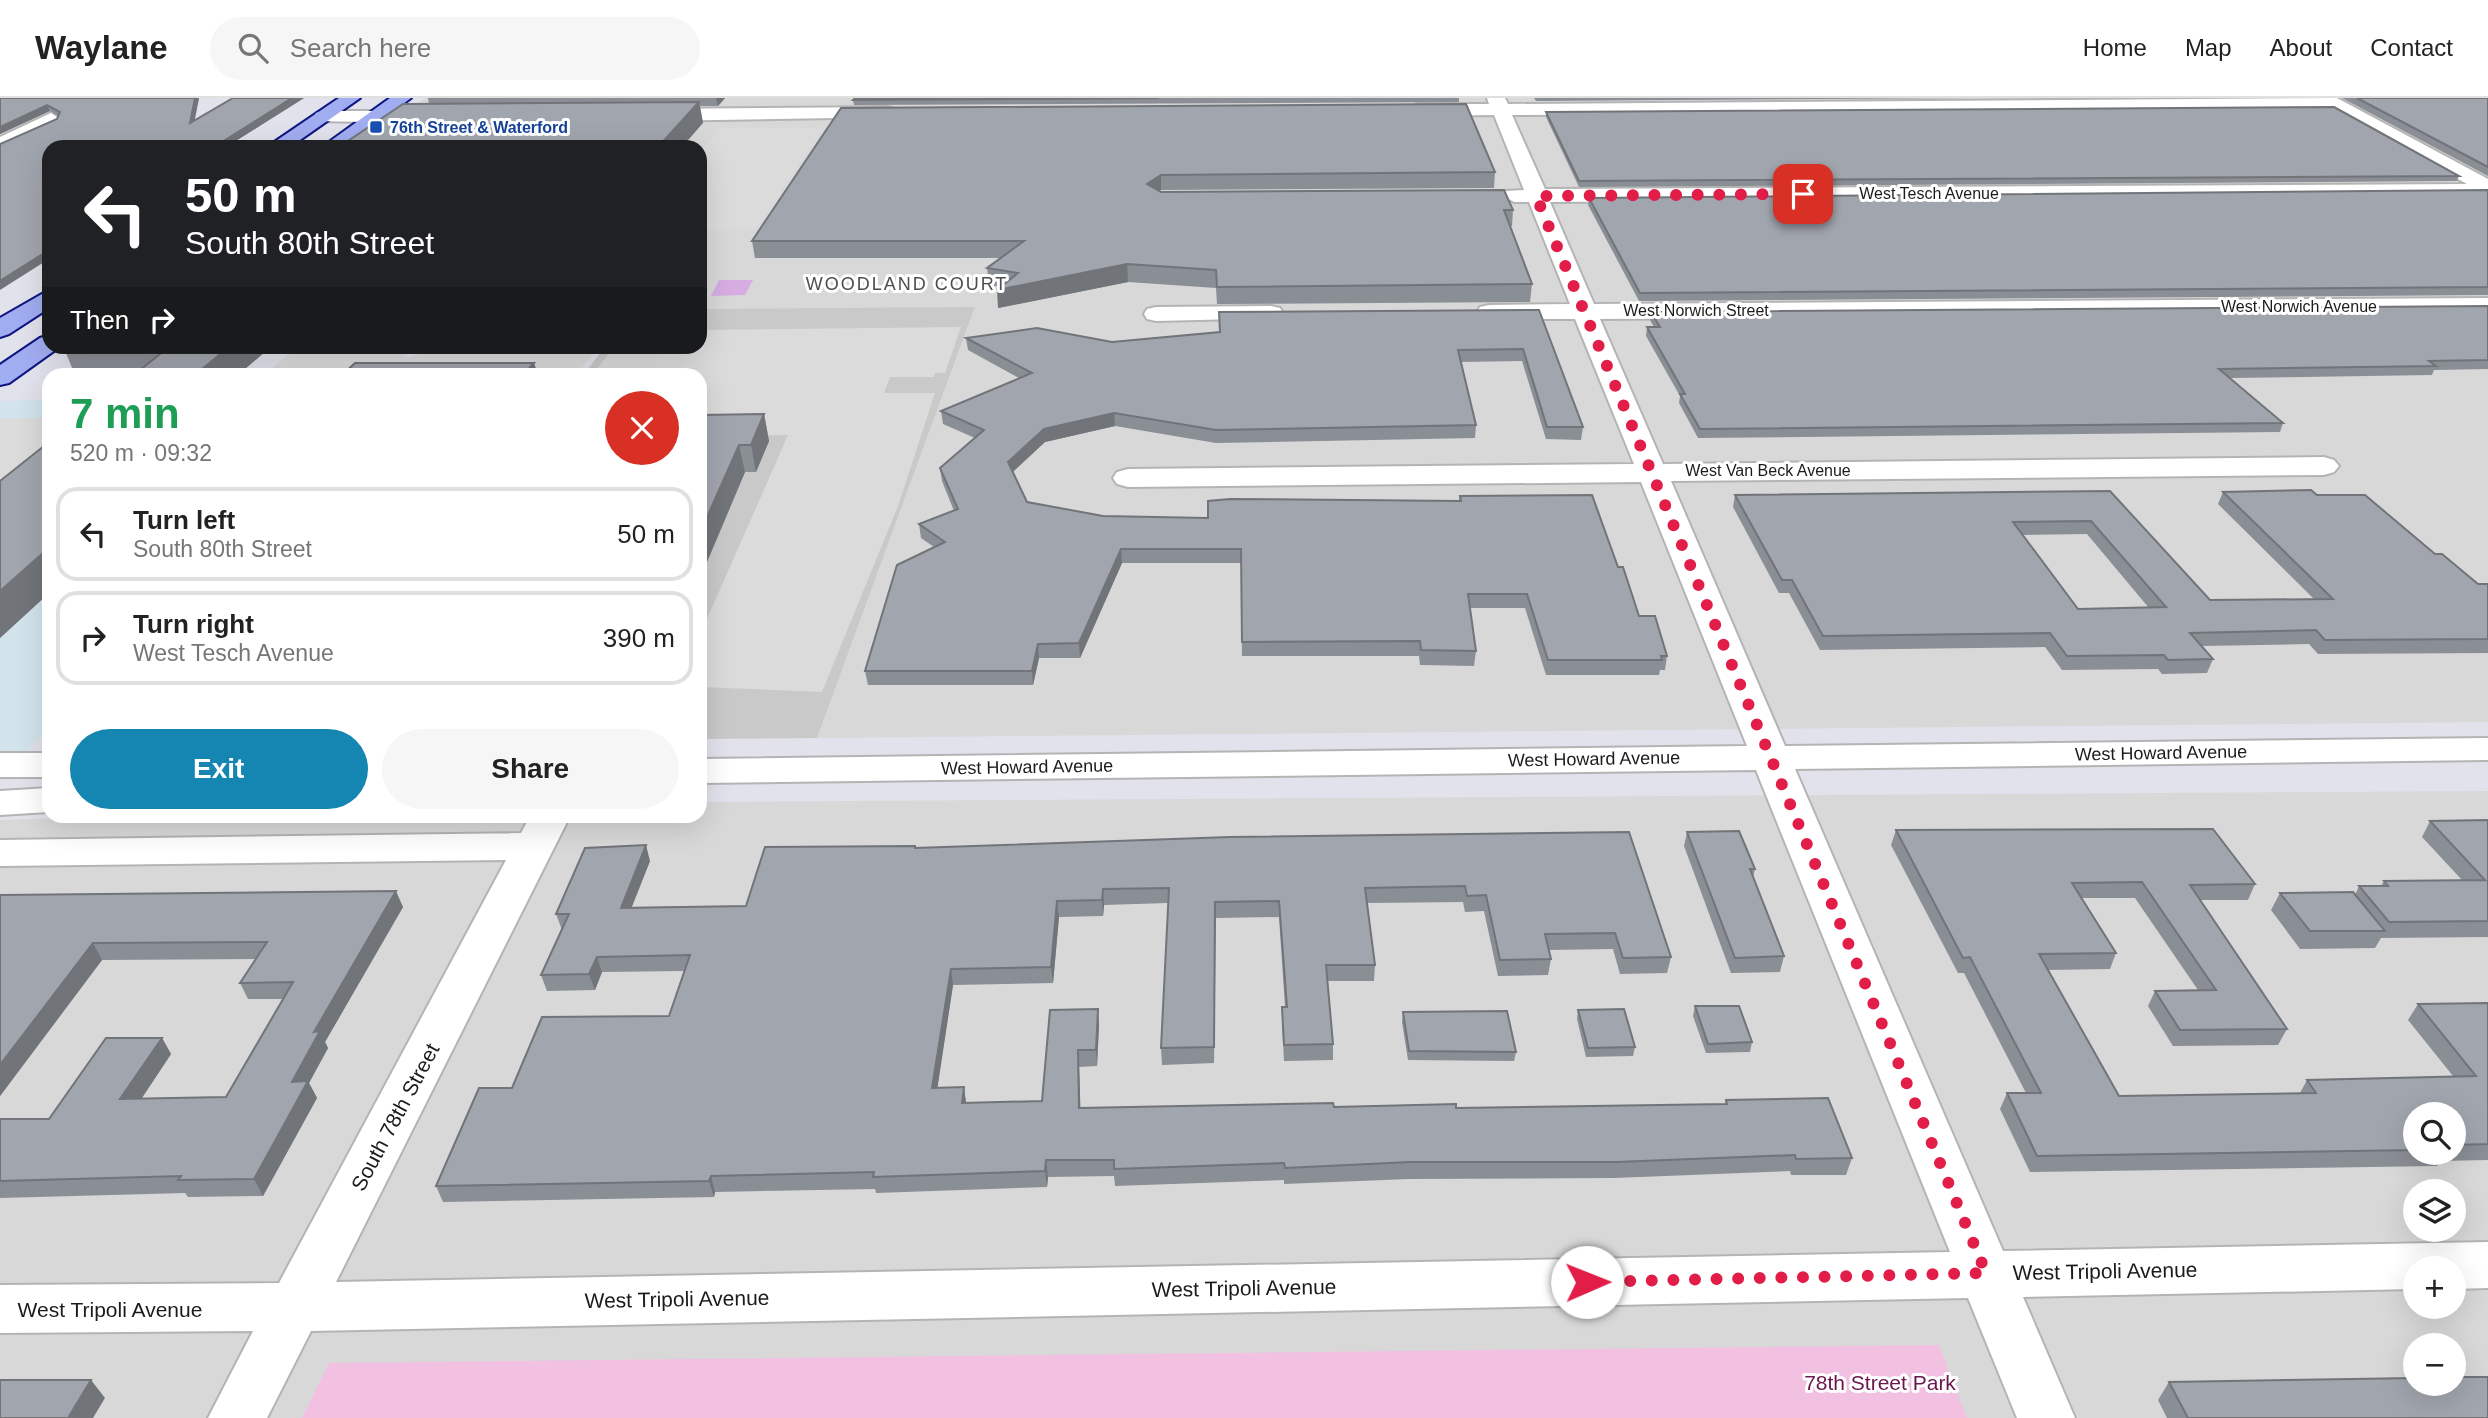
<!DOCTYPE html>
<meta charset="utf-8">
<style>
:root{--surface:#fff;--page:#f6f6f6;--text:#222;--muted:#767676;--line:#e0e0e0;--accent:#1585b1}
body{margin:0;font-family:Arial,sans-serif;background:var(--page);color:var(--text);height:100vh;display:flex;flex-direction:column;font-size:26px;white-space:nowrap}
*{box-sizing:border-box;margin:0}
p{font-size:23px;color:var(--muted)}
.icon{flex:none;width:38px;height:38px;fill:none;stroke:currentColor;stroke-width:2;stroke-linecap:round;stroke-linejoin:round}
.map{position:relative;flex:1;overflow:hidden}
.details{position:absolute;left:42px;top:270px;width:665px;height:455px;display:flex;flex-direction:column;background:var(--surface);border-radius:21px;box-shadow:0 7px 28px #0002}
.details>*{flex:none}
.top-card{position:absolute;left:42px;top:42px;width:665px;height:214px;border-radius:21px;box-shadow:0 7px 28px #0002;background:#202124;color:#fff;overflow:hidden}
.tools{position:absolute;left:2403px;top:1004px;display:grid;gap:14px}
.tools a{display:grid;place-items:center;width:63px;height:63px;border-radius:50%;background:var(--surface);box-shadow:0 7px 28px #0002;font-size:35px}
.pin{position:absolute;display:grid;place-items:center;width:60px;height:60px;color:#fff;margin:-30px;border-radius:14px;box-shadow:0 4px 10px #0006}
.me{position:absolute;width:77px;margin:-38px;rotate:89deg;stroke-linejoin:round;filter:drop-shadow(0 0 5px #0008)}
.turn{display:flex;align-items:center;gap:24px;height:147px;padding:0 28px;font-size:32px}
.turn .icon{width:91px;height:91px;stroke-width:2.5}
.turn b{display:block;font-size:49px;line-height:60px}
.then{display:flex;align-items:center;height:66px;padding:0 28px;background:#0003;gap:14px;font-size:26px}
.round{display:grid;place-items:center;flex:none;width:74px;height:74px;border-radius:37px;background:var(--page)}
.summary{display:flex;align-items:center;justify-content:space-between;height:119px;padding:0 28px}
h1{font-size:42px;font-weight:800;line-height:52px;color:#1e9e55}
.primary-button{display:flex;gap:14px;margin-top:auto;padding:14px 28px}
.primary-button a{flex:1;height:80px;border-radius:42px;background:var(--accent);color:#fff;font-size:28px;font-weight:800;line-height:80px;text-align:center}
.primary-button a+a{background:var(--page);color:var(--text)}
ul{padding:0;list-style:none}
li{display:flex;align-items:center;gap:21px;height:94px;margin:0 14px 10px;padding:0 14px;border:4px solid var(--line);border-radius:21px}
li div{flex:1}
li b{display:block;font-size:26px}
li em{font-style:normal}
header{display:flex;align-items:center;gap:42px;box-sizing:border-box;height:98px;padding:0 35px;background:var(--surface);border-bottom:2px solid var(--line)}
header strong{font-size:33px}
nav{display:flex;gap:38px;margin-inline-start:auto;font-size:24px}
.search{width:490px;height:63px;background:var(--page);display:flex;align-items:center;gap:18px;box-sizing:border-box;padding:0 24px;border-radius:38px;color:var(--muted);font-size:26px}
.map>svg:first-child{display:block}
</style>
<header>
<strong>Waylane</strong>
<div class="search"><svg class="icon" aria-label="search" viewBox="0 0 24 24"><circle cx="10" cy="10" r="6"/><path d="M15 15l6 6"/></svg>Search here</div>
<nav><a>Home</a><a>Map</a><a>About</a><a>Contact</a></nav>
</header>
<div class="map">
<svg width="2488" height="1320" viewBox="0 0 2488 1320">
<rect width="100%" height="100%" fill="#e1e2eb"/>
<g fill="#d8d8d9" fill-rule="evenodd">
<polygon points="425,0 2488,0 2488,624 817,640 975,210 700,211 700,49 358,49"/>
<path d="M 2488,693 L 2488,1320 L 0,1320 L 0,722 L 125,718 L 700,718 L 700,704 ZM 2415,1017 L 2454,1017 L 2454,1055 L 2415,1055 ZM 2415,1094 L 2454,1094 L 2454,1132 L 2415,1132 ZM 2415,1171 L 2454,1171 L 2454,1209 L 2415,1209 ZM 2415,1248 L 2454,1248 L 2454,1286 L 2415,1286 Z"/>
</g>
<polygon fill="#d2e3eb" points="49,302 49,629 0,682 0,303"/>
<polygon fill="#c9c9c9" points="975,209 817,640 700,641 700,276 584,276 605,249 700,248 700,211"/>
<polygon fill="#d6ace1" points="719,182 753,182 745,197 711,198"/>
<polygon fill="#f2c1e1" points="1939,1247 1967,1320 302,1320 329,1265"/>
<g fill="#dbdbdb">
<polygon points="720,30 824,30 757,130 700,132 700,54"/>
<polygon points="961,229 945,275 935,275 934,279 890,279 884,295 935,295 898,408 822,594 700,589 700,529 707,521 788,337 700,338 700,276 593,276 614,249 700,248 700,232"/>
<polygon points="581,248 577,254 594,255 577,276 273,276 276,273 269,273 297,249 412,249 404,259 412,259 430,249"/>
<polygon points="49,320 49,385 0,425 0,321"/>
</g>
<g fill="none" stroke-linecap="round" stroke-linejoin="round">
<g stroke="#b4b4b4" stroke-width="4">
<g id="minor">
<path d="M 1487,0 L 1505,0 L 1508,6 L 2337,0 L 2488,81 L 2488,98 L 1550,104 L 1594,206 L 2488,200 L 2488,214 L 1600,221 L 1663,366 L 2324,359 L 2334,362 L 2339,368 L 2334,374 L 2324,377 L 1671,383 L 1785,648 L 2488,640 L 2488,662 L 1795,671 L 2003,1153 L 2488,1144 L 2488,1190 L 2454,1191 L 2454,1171 L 2415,1171 L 2415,1191 L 2023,1199 L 2075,1320 L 2017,1320 L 1968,1200 L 311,1233 L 267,1320 L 208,1320 L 253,1233 L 0,1235 L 0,1187 L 279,1185 L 506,762 L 0,768 L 0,742 L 521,735 L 530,718 L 570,718 L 336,1184 L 1950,1154 L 1756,672 L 700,685 L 700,661 L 1747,648 L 1641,384 L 1128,389 L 1117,386 L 1113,380 L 1117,374 L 1128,371 L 1634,366 L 1575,221 L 1489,221 L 1480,219 L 1477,214 L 1480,209 L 1489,207 L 1570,206 L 1529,104 L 1514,104 L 1503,98 L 1506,93 L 1524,92 L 1494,17 L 1417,18 L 1408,12 L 1417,6 L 1489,6 ZM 2333,12 L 2467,86 L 1545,91 L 1512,17 Z"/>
<polygon points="888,9 895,11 897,15 895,19 651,23 642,17 651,11"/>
<polygon points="323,13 415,13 424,19 415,25 316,23 314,19 316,15"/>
<polygon points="51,15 60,21 58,25 0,53 0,39"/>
<polygon points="1271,208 1280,210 1283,215 1280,220 1156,223 1147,221 1144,216 1147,211 1156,209"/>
<rect x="0" y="655" width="49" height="24"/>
<polygon points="49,690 49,714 0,717 0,693"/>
</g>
</g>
<g stroke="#0f1582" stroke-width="4">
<g id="major">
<polygon points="339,0 360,0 290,49 267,49"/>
<polygon points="390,0 411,0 345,49 322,49"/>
<polygon points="49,192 49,210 9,236 0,239 0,220"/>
<polygon points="49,237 49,248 58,250 9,285 0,287 0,267 40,240"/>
</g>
</g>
<use href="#minor" fill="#fff" fill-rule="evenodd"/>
<use href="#major" fill="#a1adf1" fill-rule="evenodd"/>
</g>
<g fill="#8a8e95" fill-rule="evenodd">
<polygon points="0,0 199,0 194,23 233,0 304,0 226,49 49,49 58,18 50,13 0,36"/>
<polygon points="428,0 725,0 718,8 700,8 703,25 429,6"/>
<polygon points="855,0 1459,0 1459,4 854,7 853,2"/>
<polygon points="1534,0 1974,0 1536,3"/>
<polygon points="2342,0 2488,0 2488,78"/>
<polygon points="841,10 1495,74 1494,90 1161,92 1160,93 1513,112 1512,128 1510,128 1532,186 1530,204 1217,206 1216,190 1128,184 998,210 1001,189 989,187 987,170 1001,160 755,160 752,143"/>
<polygon points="1546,14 2459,78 2457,83 1579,89 1546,19"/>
<polygon points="2488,92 2488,197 1639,203 1588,107 1589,100"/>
<polygon points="2488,208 2488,271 2434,272 2432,277 2230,280 2283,325 2280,334 1698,340 1679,305 1680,298 1646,238 1647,229 1654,229 1650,222 1651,214"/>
<polygon points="1539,212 1583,329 1581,342 1546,341 1522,263 1461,264 1476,327 1475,340 1216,345 1115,328 1045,344 1013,374 1027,404 1103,418 1208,420 1459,403 1460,398 1618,469 1639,518 1667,558 1665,572 1660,572 1659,577 1546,577 1525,510 1470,510 1476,553 1474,568 1420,567 1419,558 1242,558 1241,465 1122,465 1080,560 1039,560 1033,587 868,587 865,573 934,449 921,440 919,426 954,413 942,383 940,370 975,340 943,326 941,313 1019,280 968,252 966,240 1112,244 1219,234 1219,214"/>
<polygon points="63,248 272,248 239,276 135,276 141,272 73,272"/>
<polygon points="764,316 769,343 756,374 745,374 704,471 700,471 700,317"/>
<polygon points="49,344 49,495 0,540"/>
<path d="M 2110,393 L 2210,502 L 2314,501 L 2218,406 L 2223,394 L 2317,397 L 2435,456 L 2478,486 L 2488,486 L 2488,555 L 2318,556 L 2309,546 L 2202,548 L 2213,561 L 2207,575 L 2162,576 L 2158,571 L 2062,572 L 2045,549 L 1820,552 L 1789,495 L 1779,495 L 1733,409 L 1735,397 ZM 2087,436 L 2149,510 L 2078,511 L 2023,437 Z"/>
<polygon points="2488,722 2488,839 2381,840 2375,850 2300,851 2271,812 2280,795 2355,797 2359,788 2381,788 2384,783 2462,782 2422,739 2430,723"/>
<path d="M 1896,732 L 2255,786 L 2248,802 L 2200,802 L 2287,931 L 2278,947 L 2173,948 L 2148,908 L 2155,893 L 2198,892 L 2135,800 L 2082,800 L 2116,855 L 2110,871 L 2048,872 L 2119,998 L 2300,995 L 2307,982 L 2453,978 L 2408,922 L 2418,906 L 2488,905 L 2488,1062 L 2440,1063 L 2437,1068 L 2030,1074 L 2000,1011 L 2007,995 L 2026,995 L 1964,875 L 1958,875 L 1891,747 ZM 2415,1017 L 2454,1017 L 2454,1055 L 2415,1055 Z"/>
<polygon points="1629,734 1671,859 1667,875 1620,876 1613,851 1549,852 1551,861 1548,877 1498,878 1484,813 1465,814 1463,804 1367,805 1375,867 1374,883 1327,883 1333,946 1333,962 1284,963 1282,925 1282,909 1285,909 1279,819 1216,820 1214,965 1162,967 1161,950 1168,805 1104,807 1103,818 1059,819 1053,885 953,887 937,990 964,989 966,1005 1042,1003 1098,911 1099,927 1097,968 1079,969 1080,1010 1334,1009 1456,1010 1725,1006 1726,1002 1852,1060 1846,1077 1791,1077 1790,1073 1614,1080 1409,1081 1284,1086 1284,1082 1115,1088 1114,1078 1048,1079 1047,1089 876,1095 875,1091 715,1094 714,1099 443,1104 436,1088 512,990 669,918 684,873 602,874 595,892 547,893 541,877 562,832 556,816 650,763 632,809 746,808 915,748 916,750"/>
<polygon points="1687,734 1755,771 1753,780 1784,858 1780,874 1731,875 1684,748"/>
<polygon points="0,797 403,809 325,944 328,950 309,985 317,1000 263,1098 188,1099 185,1095 0,1100 0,1021 49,1021 162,940 171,956 141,1001 226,999 284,901 248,901 240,885 256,861 102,862 0,998"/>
<polygon points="1695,908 1752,944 1750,954 1706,955 1693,918"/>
<polygon points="1578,912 1635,949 1633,958 1586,959 1577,921"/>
<polygon points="1403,914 1516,954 1514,963 1408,962 1402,924"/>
<polygon points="2169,1284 2488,1320 2167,1320 2158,1302"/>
</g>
<g fill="#717479">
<polygon points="195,0 199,0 193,31 190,25"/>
<polygon points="292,0 304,0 226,49 214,49"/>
<polygon points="716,0 725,0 718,8"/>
<polygon points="699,4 703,25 682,49 658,49"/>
<polygon points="47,7 50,13 0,36 0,29"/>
<polygon points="1161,77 1161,92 1148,102 1147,86"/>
<polygon points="49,152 49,161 0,192 0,183"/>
<polygon points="1127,166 1128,184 998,210 997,192"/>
<polygon points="230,248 272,248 239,276 196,276"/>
<polygon points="534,265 538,276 524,276"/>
<polygon points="1114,315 1115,328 1045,344 1009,377 1008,364 1044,331"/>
<polygon points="764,316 769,343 756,374 751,347"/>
<polygon points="739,347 745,374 704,471 700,456 700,435"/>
<polygon points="1121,451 1122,465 1080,560 1079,545"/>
<polygon points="43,455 49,467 49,495 0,540 0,493"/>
<polygon points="1038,546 1039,560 1033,587 1032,573"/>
<polygon points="646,747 650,763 625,825 621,810"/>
<polygon points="1103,791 1104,807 1103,818 1102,802"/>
<polygon points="396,793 403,809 325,944 328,950 309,985 317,1000 263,1098 254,1081 292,984 314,934"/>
<polygon points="1057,803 1059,819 1053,885 1051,869"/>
<polygon points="93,845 102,862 0,998 0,967"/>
<polygon points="597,859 602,874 595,892 589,876"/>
<polygon points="951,871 953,887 935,1006 932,990"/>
<polygon points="1098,911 1099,927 1097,968 1096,952"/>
<polygon points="162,940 171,956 130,1018 120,1001"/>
<polygon points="1078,952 1079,969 1081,1026 1079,1010"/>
<polygon points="964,989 966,1005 962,1005"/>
<polygon points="1046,1062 1048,1079 1047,1089 1045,1073"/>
<polygon points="711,1078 715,1094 714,1099 709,1083"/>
<polygon points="91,1282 105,1300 93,1320 68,1320"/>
</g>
<g fill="#a1a5ad" stroke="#717479" stroke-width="2" fill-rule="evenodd">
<polygon points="0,0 195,0 190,25 233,0 292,0 214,49 49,49 49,152 0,183 0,46 57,21 60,14 47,7 0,29"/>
<polygon points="855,0 1159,0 853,2"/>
<polygon points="2357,0 2488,0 2488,69"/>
<polygon points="699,4 658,49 339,49 403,6"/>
<polygon points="1466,6 1495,74 1161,77 1147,86 1161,94 1504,92 1513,112 1504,112 1532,186 1217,189 1216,172 1127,166 997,192 1018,175 987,170 1024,143 752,143 841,10"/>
<polygon points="2334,9 2459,78 1579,83 1546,14"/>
<polygon points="2488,92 2488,189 1640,195 1589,100"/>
<polygon points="2488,208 2488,262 2429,263 2436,268 2219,271 2283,325 1700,331 1680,296 1685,296 1647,229 1660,229 1651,214"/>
<polygon points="1539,212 1583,329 1547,329 1523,251 1458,252 1476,327 1216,332 1114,315 1044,331 1008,364 1027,404 1103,418 1208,420 1208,403 1230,401 1461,403 1460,398 1592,397 1618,469 1623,469 1639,518 1655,518 1667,558 1661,558 1662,562 1548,562 1527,496 1468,496 1476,553 1421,552 1420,543 1242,544 1241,451 1121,451 1079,545 1038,546 1032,573 865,573 897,467 945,444 919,426 958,411 940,370 984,332 941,313 1032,275 966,240 1037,230 1112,244 1220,234 1219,214"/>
<polygon points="170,248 230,248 196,276 135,276"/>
<polygon points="355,265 534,265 524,276 343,276"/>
<polygon points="764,316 751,347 739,347 700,435 700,317"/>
<polygon points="49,344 49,455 43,455 0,493 0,383"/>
<path d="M 2311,392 L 2317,397 L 2365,397 L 2435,456 L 2442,456 L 2478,486 L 2488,486 L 2488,541 L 2325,542 L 2316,532 L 2190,535 L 2213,561 L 2168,562 L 2164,557 L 2067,558 L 2050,535 L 1823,538 L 1792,482 L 1782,482 L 1735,397 L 2110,393 L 2210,502 L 2333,501 L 2223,394 ZM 2091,423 L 2166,509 L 2078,511 L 2013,424 Z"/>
<polygon points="2488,722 2488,823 2389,824 2359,788 2388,788 2384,783 2485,782 2430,723"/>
<polygon points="2213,731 2255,786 2190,787 2287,931 2180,932 2155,893 2216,892 2142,784 2072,785 2116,855 2039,856 2119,998 2316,995 2307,982 2476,978 2418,906 2488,905 2488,1046 2454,1047 2454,1017 2415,1017 2415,1052 2037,1058 2007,995 2041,995 1970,859 1963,860 1896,732"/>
<polygon points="1739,733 1755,771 1750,771 1784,858 1735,860 1687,734"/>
<polygon points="1629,734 1671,859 1623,860 1615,835 1545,836 1551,861 1500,862 1486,797 1467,798 1465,788 1365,790 1375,867 1326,867 1333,946 1284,947 1282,909 1287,909 1279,803 1215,804 1214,949 1161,950 1169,790 1103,791 1102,802 1057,803 1051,869 951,871 932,990 964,989 962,1005 1042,1003 1050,912 1098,911 1096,952 1078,952 1079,1010 1333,1005 1334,1009 1456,1006 1456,1010 1727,1006 1726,1002 1828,1000 1852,1060 1796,1061 1795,1057 1617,1064 1410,1064 1285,1070 1284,1065 1114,1071 1114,1062 1046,1062 1045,1073 873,1079 874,1074 711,1078 709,1083 436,1088 479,990 512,990 542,919 669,918 690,857 597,859 589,876 541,877 569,816 556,816 585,750 646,747 621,810 746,808 765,749 915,748 915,750 1230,739"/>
<polygon points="396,793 314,934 320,933 292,984 308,983 254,1081 178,1082 181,1078 0,1083 0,1021 49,1021 106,940 162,940 120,1001 226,999 293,884 240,885 267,844 93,845 0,967 0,797"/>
<polygon points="2353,794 2385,833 2310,833 2280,795"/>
<polygon points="1695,908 1739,908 1752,944 1708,946"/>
<polygon points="1624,911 1635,949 1588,950 1578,912"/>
<polygon points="1507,913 1516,954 1409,953 1403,914"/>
<polygon points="2454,1279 2488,1279 2488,1320 2188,1320 2169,1284 2415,1280 2415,1286 2454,1286"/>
<polygon points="0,1282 91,1282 68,1320 0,1320"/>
</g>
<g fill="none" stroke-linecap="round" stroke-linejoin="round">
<polyline stroke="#e11d48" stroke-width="12" stroke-dasharray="0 21.6" points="1587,1184 1986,1175 1536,98 1803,96"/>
</g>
<rect fill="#1a4fb4" stroke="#fff" stroke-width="2.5" x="369" y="22" width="14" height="14" rx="3.5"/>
<g text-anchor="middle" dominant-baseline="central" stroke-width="6" stroke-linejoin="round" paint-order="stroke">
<g font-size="16" font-weight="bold" fill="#164399" stroke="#fff" text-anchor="start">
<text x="390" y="29">76th Street &amp; Waterford</text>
</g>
<g font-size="16" fill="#1b1b1b" stroke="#fff">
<text x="1929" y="95">West Tesch Avenue</text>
<text x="2299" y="208">West Norwich Avenue</text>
<text x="1696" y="212">West Norwich Street</text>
<text x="1768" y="372">West Van Beck Avenue</text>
</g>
<g font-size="18" letter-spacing="2" fill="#4e4e4e" stroke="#fff">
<text x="907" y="186">WOODLAND COURT</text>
</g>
<g font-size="18" fill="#1b1b1b" stroke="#fff">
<text transform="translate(2161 655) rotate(-1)">West Howard Avenue</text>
<text transform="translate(1594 661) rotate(-1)">West Howard Avenue</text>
<text transform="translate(1027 669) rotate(-1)">West Howard Avenue</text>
</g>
<g font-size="21" fill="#1b1b1b" stroke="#fff">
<text transform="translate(395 1019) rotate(-62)">South 78th Street</text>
<text transform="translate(2105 1173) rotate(-1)">West Tripoli Avenue</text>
<text transform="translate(1244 1190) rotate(-1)">West Tripoli Avenue</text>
<text transform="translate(677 1201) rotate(-1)">West Tripoli Avenue</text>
<text x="110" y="1211">West Tripoli Avenue</text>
</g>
<g font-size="21" fill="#6b164c" stroke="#fff">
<text x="1880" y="1284">78th Street Park</text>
</g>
</g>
</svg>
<div class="tools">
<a><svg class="icon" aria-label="search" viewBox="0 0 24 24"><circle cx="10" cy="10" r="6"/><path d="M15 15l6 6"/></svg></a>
<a><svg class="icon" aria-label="layers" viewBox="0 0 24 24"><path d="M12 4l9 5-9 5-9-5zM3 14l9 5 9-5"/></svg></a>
<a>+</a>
<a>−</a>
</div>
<div class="pin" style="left:1803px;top:96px;background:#d93025"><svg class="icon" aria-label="arrive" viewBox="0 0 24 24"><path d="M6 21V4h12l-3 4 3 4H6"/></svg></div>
<svg class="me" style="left:1587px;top:1184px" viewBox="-20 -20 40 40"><circle r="19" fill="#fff"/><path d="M0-13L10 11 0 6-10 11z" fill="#e11d48"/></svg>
<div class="top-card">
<div class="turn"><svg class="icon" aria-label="left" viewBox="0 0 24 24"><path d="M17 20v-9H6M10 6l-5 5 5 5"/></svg><div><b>50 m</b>South 80th Street</div></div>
<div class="then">Then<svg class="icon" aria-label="right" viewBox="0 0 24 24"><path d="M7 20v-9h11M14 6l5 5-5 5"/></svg></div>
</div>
<section class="details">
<div class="summary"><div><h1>7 min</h1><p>520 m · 09:32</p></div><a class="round" style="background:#d93025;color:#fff"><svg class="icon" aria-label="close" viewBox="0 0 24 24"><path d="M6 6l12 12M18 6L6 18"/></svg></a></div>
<ul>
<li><svg class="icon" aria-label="left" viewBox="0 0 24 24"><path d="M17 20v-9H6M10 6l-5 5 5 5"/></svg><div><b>Turn left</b><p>South 80th Street</p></div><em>50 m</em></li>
<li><svg class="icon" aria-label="right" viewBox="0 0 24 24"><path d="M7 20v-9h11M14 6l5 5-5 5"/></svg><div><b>Turn right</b><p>West Tesch Avenue</p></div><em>390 m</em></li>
</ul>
<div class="primary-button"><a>Exit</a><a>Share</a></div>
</section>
</div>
